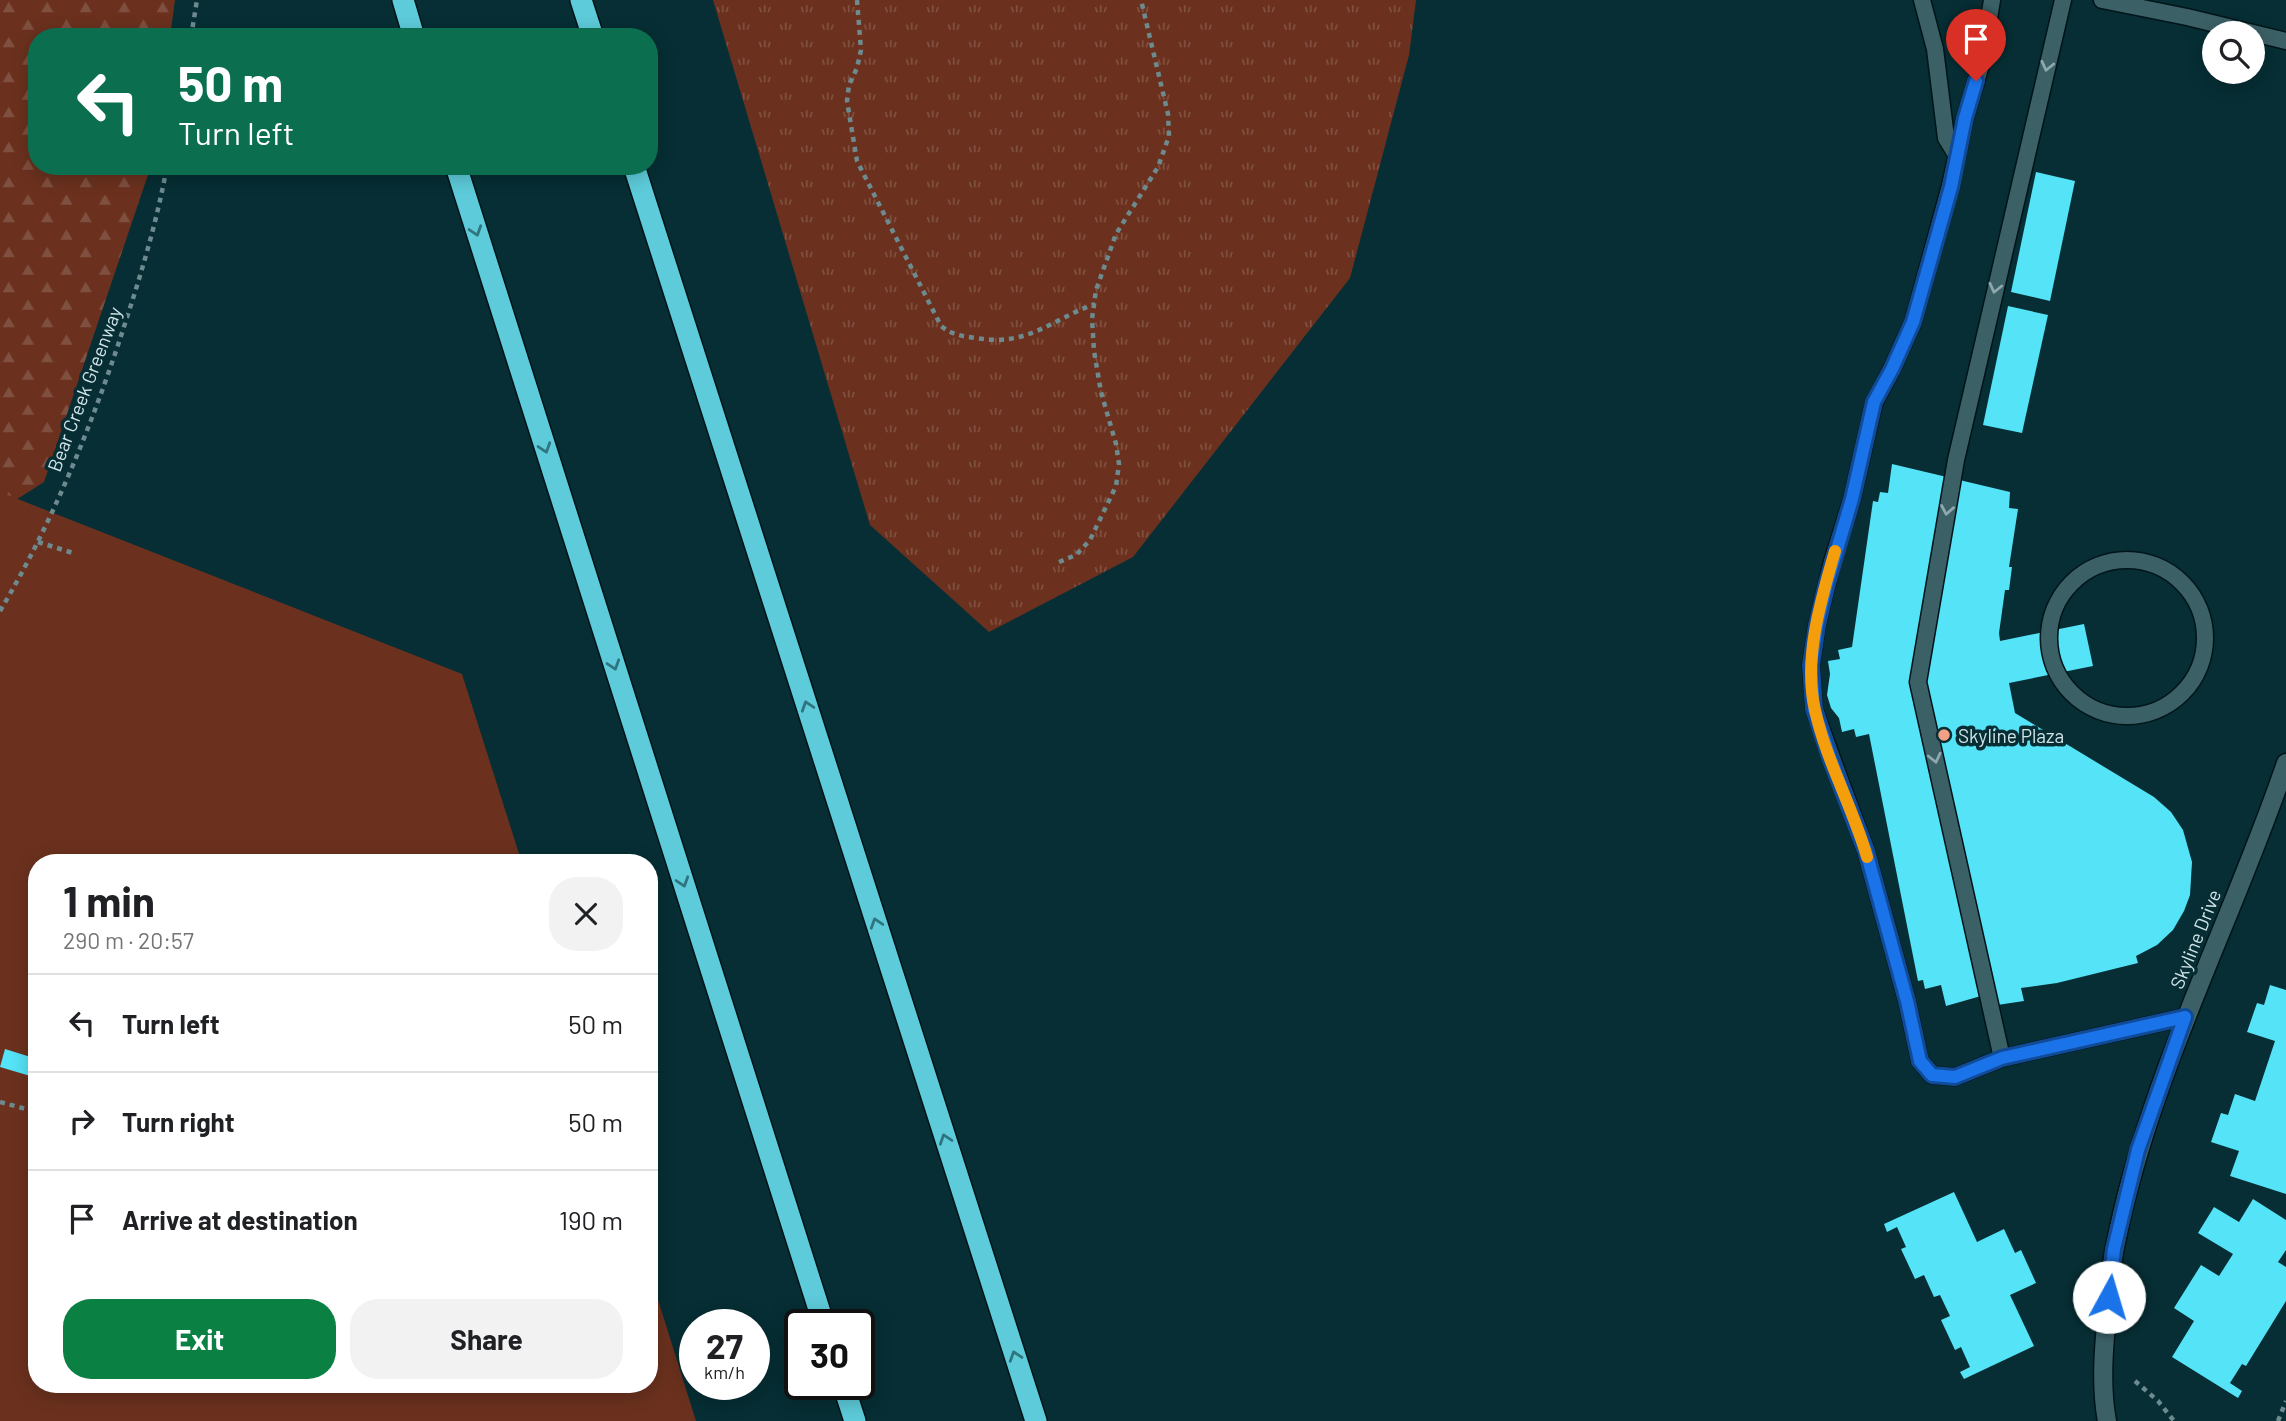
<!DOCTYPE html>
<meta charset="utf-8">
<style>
:root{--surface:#fff;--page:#f2f2f2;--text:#202124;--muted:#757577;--line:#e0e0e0;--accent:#0b8043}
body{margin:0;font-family:Barlow,sans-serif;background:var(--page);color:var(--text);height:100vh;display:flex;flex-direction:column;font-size:26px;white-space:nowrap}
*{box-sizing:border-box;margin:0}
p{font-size:23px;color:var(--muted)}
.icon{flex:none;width:38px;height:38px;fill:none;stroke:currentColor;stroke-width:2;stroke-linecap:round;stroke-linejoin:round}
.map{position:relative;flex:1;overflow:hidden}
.details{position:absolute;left:28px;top:854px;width:630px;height:539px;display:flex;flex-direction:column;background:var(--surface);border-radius:28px;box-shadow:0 4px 18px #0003}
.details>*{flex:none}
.top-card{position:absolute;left:28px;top:28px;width:630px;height:147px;border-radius:28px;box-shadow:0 4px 18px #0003;background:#0b6e4f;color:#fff;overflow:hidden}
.fabs{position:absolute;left:2202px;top:21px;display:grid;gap:14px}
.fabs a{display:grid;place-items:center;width:63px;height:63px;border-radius:50%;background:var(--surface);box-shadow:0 4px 18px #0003;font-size:35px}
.speed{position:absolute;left:679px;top:1309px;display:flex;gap:14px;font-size:35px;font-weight:700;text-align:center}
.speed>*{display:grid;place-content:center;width:91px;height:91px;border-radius:50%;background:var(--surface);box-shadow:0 4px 18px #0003;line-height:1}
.speed small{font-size:18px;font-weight:400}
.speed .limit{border:4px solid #111;border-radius:10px;background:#fff;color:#111}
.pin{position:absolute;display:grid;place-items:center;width:60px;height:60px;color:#fff;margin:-72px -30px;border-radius:50% 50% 50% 0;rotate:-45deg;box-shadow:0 0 7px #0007}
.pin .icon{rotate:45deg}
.me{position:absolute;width:77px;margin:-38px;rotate:6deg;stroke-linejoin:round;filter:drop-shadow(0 0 5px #0008)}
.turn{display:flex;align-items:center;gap:24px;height:147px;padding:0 35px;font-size:32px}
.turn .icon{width:91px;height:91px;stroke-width:2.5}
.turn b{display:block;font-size:49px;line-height:60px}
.round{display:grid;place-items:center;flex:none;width:74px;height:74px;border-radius:28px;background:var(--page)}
.head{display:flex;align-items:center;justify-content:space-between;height:119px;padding:0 35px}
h1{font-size:42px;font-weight:700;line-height:52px}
.primary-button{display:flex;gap:14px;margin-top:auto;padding:14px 35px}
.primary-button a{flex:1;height:80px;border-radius:28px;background:var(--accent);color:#fff;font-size:28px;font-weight:700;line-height:80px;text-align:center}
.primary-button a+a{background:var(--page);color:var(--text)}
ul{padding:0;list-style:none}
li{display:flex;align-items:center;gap:21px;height:98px;padding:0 35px;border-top:2px solid var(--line)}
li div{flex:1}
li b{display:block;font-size:26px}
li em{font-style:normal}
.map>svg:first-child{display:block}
</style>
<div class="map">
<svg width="2286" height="1421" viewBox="0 0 2286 1421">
<defs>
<pattern id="grass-tufts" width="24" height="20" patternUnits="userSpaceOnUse" patternTransform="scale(1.75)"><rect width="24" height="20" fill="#6b311e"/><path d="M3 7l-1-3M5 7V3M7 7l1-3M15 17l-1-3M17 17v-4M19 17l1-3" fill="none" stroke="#7f4f3f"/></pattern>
<pattern id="forest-firs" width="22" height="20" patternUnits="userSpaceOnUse" patternTransform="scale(1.75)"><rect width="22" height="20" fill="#6b311e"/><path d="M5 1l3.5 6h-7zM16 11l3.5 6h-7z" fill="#7f4f3f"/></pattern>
</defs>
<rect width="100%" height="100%" fill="#062e34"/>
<polygon fill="url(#grass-tufts)" points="713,0 1416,0 1409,55 1350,278 1133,557 989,632 870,525"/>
<polygon fill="url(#forest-firs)" points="0,0 175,0 170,37 37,37 37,166 151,166 44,482 0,510"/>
<polygon fill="#6b311e" points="0,492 462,674 522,863 37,863 37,1384 649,1384 649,1271 696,1421 0,1421"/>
<g fill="#54e3f7">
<polygon points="2036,172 2075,181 2050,301 2011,292"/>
<polygon points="2008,306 2048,315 2022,433 1983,425"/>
<polygon points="1892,464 2010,492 2009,508 2018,509 2009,567 2012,567 2009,590 2005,590 1999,633 2000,641 2084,624 2093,666 2009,683 2015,713 2154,797 2171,812 2183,830 2192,862 2190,895 2184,911 2173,930 2157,945 2136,956 2138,963 2057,983 2021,988 2024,1001 1984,1007 1981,996 1946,1006 1941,985 1925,989 1923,980 1918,981 1869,734 1856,737 1854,729 1842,732 1839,718 1831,708 1827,695 1830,674 1828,661 1840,659 1838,650 1852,647 1873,501 1878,502 1880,492 1888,493"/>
<polygon points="2270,985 2286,990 2286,1194 2230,1176 2239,1151 2211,1142 2221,1113 2228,1115 2235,1094 2255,1101 2275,1041 2247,1032 2257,1003 2264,1005"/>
<polygon points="5,1049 37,1059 37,1078 0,1067"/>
<polygon points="1954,1192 1977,1242 2004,1229 2015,1253 2021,1250 2036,1283 2010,1295 2034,1346 1964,1379 1960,1372 1970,1367 1961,1347 1955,1350 1941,1320 1950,1316 1940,1295 1934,1297 1924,1275 1915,1279 1901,1249 1906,1247 1897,1227 1887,1232 1884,1224"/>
<polygon points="2253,1199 2286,1220 2286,1250 2278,1262 2286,1267 2286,1301 2246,1366 2242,1364 2230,1383 2242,1391 2238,1398 2172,1357 2194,1321 2174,1308 2201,1265 2219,1276 2233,1254 2198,1233 2214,1207 2239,1222"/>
</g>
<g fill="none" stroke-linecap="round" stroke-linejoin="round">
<g stroke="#001519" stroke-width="19">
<g id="lane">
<polyline points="1922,0 1935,49 1946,138 1957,156"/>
<polyline points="1992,0 1982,62 1965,118 1950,186 1913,322 1892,369 1874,403 1852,499 1832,562 1817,625 1811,665 1814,709 1866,851 1907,1001 1920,1061 1932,1075 1955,1077 2002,1058 2185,1017"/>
<polyline points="2102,0 2187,17 2286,41"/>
<circle cx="2127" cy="638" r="78"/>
<polyline points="2002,1058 1918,682 1956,460 2063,0"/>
</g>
</g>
<g stroke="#001519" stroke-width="21">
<path id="street" d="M 2107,1421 C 2100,1384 2104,1343 2108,1305 C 2110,1286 2111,1266 2115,1247 C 2148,1078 2231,925 2286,763"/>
</g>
<g stroke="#001519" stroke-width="24">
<g id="highway">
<polyline points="403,0 414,37"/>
<polyline points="581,0 593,37"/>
<polyline points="456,166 824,1325"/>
<polyline points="634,166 1036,1421"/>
<polyline points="843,1384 855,1421"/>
</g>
</g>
<g stroke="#6d8b8f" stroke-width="4.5" stroke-dasharray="5 5" stroke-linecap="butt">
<path d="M 857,0 L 861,50 L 857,68 L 849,85 L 847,101 L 857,161 L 941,326 C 952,335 962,336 976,338 C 1028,347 1050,320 1095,304"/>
<polyline points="191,37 197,0"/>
<polyline points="38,542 73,553"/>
<polyline points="1059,562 1076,555 1090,540 1116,486 1119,464 1116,444 1101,392 1094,351 1092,319 1096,290 1116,234 1158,167 1169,136 1168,114 1141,0"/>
<path d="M 0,611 C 50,527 88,435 119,342 C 138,284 156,227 167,166"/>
<polyline points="0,1102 37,1112"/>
<polyline points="2135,1381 2158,1401 2174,1421"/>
<polyline points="2278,1421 2286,1401"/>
</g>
<use href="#lane" stroke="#3b6066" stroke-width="16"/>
<use href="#street" stroke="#3b6066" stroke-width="18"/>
<use href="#highway" stroke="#5ecbda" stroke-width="21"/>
</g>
<defs><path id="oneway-chevron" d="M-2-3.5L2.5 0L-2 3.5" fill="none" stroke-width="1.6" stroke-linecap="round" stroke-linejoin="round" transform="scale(1.75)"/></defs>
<g stroke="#8ea9ae">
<use href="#oneway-chevron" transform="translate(2047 66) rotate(103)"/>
<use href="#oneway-chevron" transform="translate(1995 288) rotate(103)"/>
<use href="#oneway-chevron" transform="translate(1947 510) rotate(100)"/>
<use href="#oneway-chevron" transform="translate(1935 758) rotate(77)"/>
</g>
<g stroke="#2e757f">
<use href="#oneway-chevron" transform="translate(476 231) rotate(72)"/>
<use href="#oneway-chevron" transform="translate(545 448) rotate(72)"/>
<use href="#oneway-chevron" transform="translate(614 665) rotate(72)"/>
<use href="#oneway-chevron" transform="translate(807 706) rotate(-108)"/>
<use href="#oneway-chevron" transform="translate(683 882) rotate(72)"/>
<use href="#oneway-chevron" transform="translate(876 923) rotate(-108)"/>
<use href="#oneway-chevron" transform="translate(945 1139) rotate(-108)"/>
<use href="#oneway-chevron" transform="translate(1015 1356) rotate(-108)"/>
</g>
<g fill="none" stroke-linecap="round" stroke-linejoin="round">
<g stroke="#114b97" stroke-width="18">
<polyline id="route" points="1976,81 1965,118 1951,187 1913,322 1892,369 1874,402 1852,499 1827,583 1817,625 1811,665 1814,709 1830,757 1866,851 1907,1001 1920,1061 1932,1075 1955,1077 2002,1058 2185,1017 2138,1150 2114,1249 2109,1297"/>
</g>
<use href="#route" stroke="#1a73e8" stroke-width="12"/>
<path stroke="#f59e0b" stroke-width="12" d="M 1835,551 C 1821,599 1803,659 1815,710 C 1826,761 1853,807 1867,857"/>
</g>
<circle fill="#f39f84" stroke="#062e34" stroke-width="2.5" cx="1944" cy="735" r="7"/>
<g text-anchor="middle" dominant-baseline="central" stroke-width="7" stroke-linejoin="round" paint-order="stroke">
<g font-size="19" fill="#d1e5e8" stroke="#062e34">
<text transform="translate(84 389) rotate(-69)">Bear Creek Greenway</text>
<text transform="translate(2195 939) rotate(-68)">Skyline Drive</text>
</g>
<g font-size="19" fill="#d1e5e8" stroke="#062e34" text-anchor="start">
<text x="1958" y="735">Skyline Plaza</text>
</g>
</g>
</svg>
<div class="fabs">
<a><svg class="icon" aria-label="search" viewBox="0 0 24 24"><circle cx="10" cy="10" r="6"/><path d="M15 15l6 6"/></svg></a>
</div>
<div class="speed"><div>27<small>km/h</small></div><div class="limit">30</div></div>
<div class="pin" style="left:1976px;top:81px;background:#d93025"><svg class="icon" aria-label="arrive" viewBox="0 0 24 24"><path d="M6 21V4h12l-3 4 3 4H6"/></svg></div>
<svg class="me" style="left:2109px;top:1297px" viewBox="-20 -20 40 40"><circle r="19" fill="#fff"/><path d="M0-13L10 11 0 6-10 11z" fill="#1a73e8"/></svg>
<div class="top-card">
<div class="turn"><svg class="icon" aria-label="left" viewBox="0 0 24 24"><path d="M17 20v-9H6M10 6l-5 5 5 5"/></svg><div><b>50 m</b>Turn left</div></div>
</div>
<section class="details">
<div class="head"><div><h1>1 min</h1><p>290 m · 20:57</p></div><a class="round"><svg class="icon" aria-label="close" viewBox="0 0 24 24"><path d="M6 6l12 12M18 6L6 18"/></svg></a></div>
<ul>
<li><svg class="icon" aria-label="left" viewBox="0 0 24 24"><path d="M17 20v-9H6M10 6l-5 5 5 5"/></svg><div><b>Turn left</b></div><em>50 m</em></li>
<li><svg class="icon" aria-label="right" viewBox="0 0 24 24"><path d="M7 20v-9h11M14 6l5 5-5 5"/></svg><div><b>Turn right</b></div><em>50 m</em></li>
<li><svg class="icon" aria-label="arrive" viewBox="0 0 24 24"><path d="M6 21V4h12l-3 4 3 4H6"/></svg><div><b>Arrive at destination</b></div><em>190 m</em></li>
</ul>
<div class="primary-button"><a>Exit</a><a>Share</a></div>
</section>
</div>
